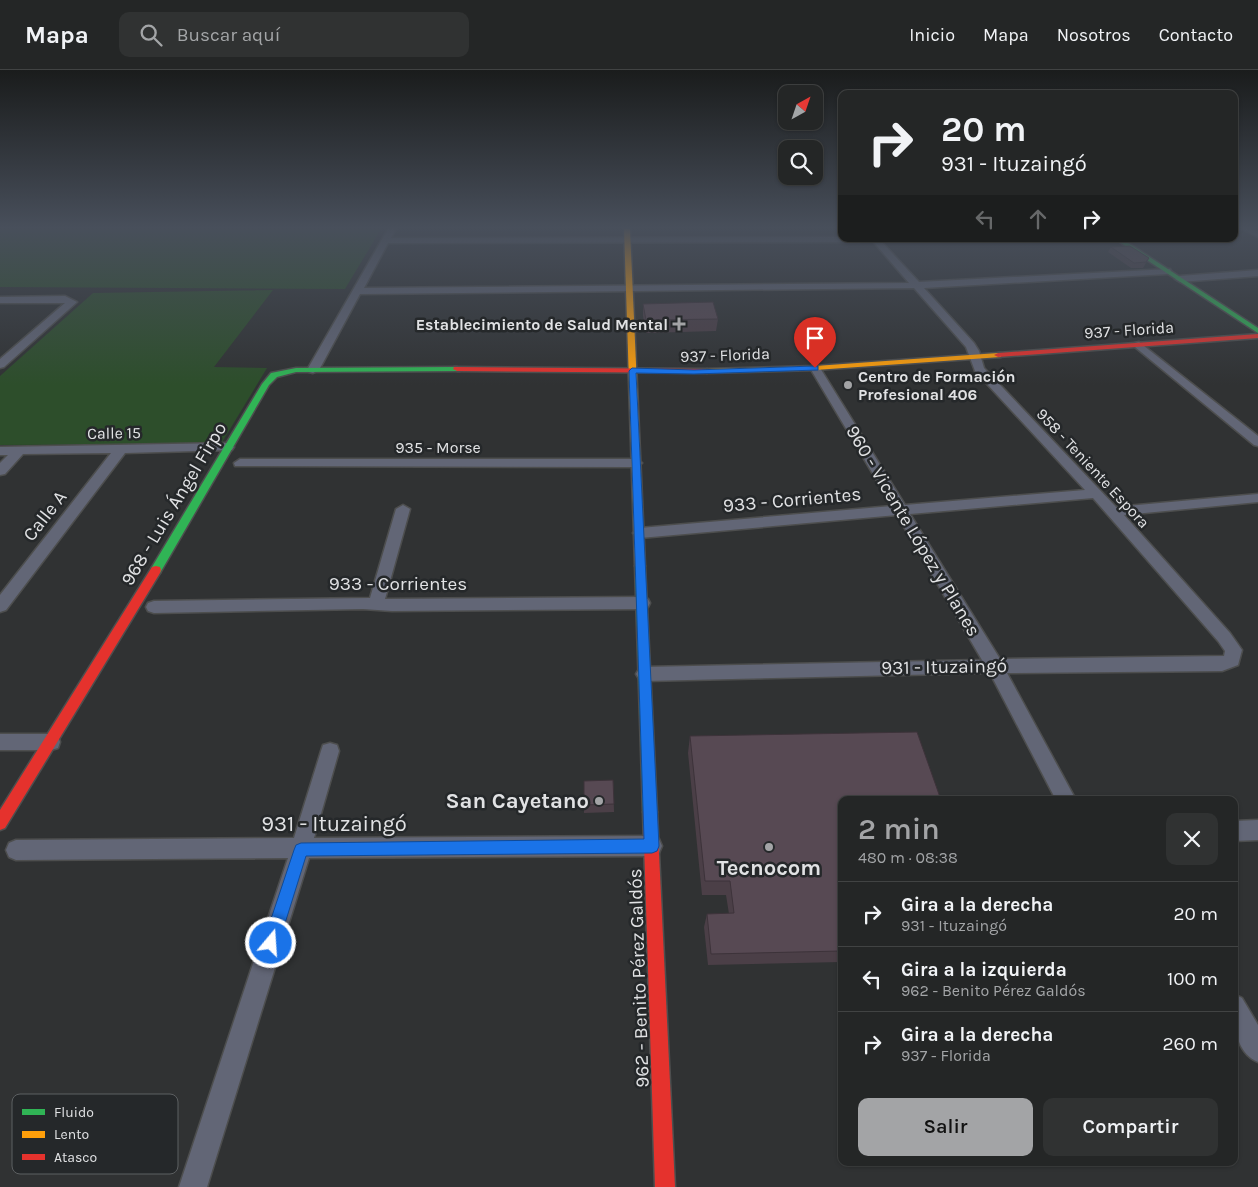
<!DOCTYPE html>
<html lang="es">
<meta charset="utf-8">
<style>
:root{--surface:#242626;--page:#303232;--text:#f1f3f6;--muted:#a3a5a7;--line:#414343;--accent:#a3a4a6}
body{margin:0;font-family:Karla,sans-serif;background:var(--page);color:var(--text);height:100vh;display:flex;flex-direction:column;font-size:19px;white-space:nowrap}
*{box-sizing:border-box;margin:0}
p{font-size:16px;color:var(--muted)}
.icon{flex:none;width:28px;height:28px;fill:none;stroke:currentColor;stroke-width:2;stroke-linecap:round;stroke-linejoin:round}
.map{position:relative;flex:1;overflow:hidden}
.drawer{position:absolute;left:838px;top:726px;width:400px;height:370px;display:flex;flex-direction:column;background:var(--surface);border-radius:10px;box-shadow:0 1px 4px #0004,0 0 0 1px var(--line)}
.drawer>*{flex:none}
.guide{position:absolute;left:838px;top:20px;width:400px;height:152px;border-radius:10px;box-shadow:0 1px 4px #0004,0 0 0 1px var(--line);background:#242626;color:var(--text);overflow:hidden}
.needle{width:32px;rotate:40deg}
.fabs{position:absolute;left:778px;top:15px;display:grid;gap:10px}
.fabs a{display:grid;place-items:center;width:45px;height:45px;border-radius:10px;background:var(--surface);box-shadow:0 1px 4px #0004,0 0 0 1px var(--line);font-size:25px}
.pin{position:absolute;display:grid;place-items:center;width:42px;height:42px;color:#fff;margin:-51px -21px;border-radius:50% 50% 50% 0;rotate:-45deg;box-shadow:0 0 5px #0007}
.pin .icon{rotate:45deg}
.me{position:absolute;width:55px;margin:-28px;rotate:18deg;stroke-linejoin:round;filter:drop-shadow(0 0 4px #0008)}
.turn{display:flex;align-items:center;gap:18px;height:105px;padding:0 20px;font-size:22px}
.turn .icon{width:65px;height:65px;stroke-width:2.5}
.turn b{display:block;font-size:35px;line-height:42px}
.lanes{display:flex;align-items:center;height:48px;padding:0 20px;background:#0003;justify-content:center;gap:25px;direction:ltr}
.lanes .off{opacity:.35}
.round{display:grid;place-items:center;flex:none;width:52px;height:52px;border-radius:10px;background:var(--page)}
.overview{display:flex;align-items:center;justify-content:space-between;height:85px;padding:0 20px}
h1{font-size:30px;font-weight:600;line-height:38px;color:var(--accent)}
.action{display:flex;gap:10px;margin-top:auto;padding:10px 20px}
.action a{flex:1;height:58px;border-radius:10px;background:var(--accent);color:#111;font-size:20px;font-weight:600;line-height:58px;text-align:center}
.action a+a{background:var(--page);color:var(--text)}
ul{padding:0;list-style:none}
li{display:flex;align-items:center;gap:15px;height:65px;padding:0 20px;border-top:1px solid var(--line)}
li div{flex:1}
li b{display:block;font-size:19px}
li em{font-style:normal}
header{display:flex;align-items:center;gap:30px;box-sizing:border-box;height:70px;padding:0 25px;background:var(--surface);border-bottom:1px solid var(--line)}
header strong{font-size:24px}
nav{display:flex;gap:28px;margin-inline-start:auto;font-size:18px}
.search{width:350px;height:45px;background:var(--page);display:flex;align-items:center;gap:12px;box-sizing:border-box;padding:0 18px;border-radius:10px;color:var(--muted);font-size:19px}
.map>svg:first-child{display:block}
</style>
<header>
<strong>Mapa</strong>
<div class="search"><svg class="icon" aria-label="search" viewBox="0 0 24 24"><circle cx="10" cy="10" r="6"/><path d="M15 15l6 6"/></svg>Buscar aquí</div>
<nav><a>Inicio</a><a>Mapa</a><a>Nosotros</a><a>Contacto</a></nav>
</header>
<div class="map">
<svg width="1258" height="1117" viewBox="0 0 1258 1117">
<rect width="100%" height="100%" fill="#303233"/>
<g fill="#2d4e2b">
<polygon points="0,159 381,159 345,219 0,217"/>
<polygon points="273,220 214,297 267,298 221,374 0,375 0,306 93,223"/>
</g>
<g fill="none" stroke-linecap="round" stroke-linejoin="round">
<g stroke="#4d4e4e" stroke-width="3">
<g id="street">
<path d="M 388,159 L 396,159 L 391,168 L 841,167 L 841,169 L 863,169 L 859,172 L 388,173 L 364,218 L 909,213 L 871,169 L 879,169 L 919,212 L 1170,199 L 1171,201 L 1167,204 L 924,218 L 974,273 L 979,281 L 984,298 L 1116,437 L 1258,424 L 1258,432 L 1124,445 L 1230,563 L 1242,580 L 1238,595 L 1222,601 L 1007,603 L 1076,730 L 1056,730 L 990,603 L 645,611 L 639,609 L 636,604 L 639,599 L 645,597 L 982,590 L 897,445 L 640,468 L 633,463 L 640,458 L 892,436 L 810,298 L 811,296 L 815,295 L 820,298 L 905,435 L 1085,420 L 975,301 L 966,277 L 914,218 L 360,224 L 319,300 L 313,303 L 309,302 L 307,300 ZM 1093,428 L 1218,571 L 1225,581 L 1224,586 L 1000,589 L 910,444 Z"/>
<polygon points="1242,159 1252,159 1258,162 1258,167"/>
<polygon points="1258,200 1258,206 1180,212 1175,209 1180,206"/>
<polygon points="65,226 77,232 4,297 0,298 0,289 65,233 0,233 0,227"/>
<polygon points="1139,272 1258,366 1258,376 1254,375 1135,277 1135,273"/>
<polygon points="228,373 234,377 232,380 125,383 6,540 0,542 0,525 111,383 23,384 5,404 0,405 0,393 8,385 0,385 0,377"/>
<polygon points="240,389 636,389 642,393 636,397 235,396 234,393"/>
<polygon points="403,435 410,439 385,529 642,527 648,529 650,533 648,537 642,539 392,541 363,539 154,543 148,541 146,537 148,533 154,531 370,528 396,439"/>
<polygon points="0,664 51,664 58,666 60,672 58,678 51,680 0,680"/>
<polygon points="330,673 337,675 339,681 314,768 652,766 659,769 662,776 659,783 652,786 309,788 207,1117 179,1117 288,788 16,790 9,787 6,780 9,773 16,770 294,768 321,681 323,675"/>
<polygon points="1258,750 1258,770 1234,771 1234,751"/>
<path d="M 1234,924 L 1242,928 L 1258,955 L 1258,992 C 1233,982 1233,947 1234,924 Z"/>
</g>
</g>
<g stroke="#4d4e4e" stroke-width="3">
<g id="fast">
<polygon points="1115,169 1122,169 1258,258 1258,263"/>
<polygon points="457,297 461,299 460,301 296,302 277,307 269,315 160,503 152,503 151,500 152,497 262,314 271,303 296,298"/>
<polygon points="640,492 645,496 657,742 655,747 650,748 645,747 643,742 635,496"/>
</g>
</g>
<g stroke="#4d4e4e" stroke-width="3">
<g id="slow">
<polygon points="624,159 630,159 645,496 640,500 635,496"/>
<polygon points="998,283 1001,283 1001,287 815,300 707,303 703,301 707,299 815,296"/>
</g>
</g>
<g stroke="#4d4e4e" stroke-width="3">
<g id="jam">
<polygon points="1258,264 1258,268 998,287 994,285 998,283"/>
<polygon points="454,297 707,299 711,301 707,303 457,301 453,299"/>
<polygon points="156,496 160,497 161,500 160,503 5,758 0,760 0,740 152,497"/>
<polygon points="650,736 655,737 657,742 675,1117 655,1117 643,742 645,737"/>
</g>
</g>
<use href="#street" fill="#626676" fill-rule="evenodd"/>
<use href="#fast" fill="#30b455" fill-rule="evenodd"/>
<use href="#slow" fill="#ff9f0a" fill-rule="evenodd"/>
<use href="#jam" fill="#e5322d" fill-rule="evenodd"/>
</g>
<g fill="#4b3f47">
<polygon points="1111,177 1149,188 1143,198 1131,198 1108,182"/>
<polygon points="643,234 718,249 716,261 646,263 643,246"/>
<polygon points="690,666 841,730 841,892 708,895 704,857 707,844 729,844 726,825 702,825 688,683"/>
<polygon points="613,710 614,742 584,743 584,735"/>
</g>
<g fill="#574953" stroke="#3d333a">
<polygon points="1130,176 1149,188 1146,192 1134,193 1111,177"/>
<polygon points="713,232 718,249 646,250 643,234"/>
<polygon points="917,662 941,730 841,730 841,881 711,884 707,844 734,843 730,811 705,811 690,666"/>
<polygon points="613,710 614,734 584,735 584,711"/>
</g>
<linearGradient id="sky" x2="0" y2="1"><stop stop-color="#1a1c1c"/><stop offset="0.5" stop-color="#484f5b"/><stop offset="1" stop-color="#484f5b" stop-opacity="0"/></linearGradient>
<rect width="1258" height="315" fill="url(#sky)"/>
<polygon fill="#1a73e8" stroke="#114b97" points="815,296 818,296 818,300 694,304 636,303 659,776 657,781 652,783 306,786 277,879 271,881 266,879 263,873 294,780 296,775 301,773 644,769 629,301 632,298 694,300"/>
<g fill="#a3a4a6" stroke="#25282a" stroke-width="2">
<path d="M676.5 246.5h5v5h5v5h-5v5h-5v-5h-5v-5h5z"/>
<circle cx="848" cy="315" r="5"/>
<circle cx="599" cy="731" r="5"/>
<circle cx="769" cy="777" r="5"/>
</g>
<g text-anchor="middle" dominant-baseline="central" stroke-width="5" stroke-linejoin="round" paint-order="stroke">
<g font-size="16" font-weight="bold" fill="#e1e2e4" stroke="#25282a" text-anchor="end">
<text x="668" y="254">Establecimiento de Salud Mental</text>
<text x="858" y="306" text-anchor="start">Centro de Formación<tspan x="858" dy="18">Profesional 406</tspan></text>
</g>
<g font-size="16" fill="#e1e2e4" stroke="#25282a">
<text transform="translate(1129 260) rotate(-4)">937 - Florida</text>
<text transform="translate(725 285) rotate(-2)">937 - Florida</text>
<text transform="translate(114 363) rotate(-1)">Calle 15</text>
<text x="438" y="377">935 - Morse</text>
<text transform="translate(1093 398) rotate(47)">958 - Teniente Espora</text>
</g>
<g font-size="19" fill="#e1e2e4" stroke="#25282a">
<text transform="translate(792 430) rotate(-5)">933 - Corrientes</text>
<text transform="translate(174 434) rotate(-59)">968 - Luis Ángel Firpo</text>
<text transform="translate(45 446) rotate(-52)">Calle A</text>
<text transform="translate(913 461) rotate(59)">960 - Vicente López y Planes</text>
<text x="398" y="514">933 - Corrientes</text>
<text transform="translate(944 597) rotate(-1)">931 - Ituzaingó</text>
<text transform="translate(639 908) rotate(-92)">962 - Benito Pérez Galdós</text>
</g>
<g font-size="22" font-weight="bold" fill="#e1e2e4" stroke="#25282a" text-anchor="end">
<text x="589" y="731">San Cayetano</text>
<text x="769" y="798" text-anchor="middle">Tecnocom</text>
</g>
<g font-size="22" fill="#e1e2e4" stroke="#25282a">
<text x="334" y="754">931 - Ituzaingó</text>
</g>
</g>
<rect x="12" y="1024" width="166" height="80" rx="8" fill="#25282a" stroke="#5d6062" stroke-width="1"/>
<rect x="22" y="1039" width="23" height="6" fill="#30b455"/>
<rect x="22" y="1061" width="23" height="7" fill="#ff9f0a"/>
<rect x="22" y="1084" width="23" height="6" fill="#e5322d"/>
<g font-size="14" fill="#e1e2e4">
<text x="54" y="1047">Fluido</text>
<text x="54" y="1069">Lento</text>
<text x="54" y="1092">Atasco</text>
</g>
</svg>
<div class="fabs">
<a><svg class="needle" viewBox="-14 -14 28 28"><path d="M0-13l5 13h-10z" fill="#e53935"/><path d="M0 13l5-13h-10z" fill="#a3a5a7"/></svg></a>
<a><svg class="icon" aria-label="search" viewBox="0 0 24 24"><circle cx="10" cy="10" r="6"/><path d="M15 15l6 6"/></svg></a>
</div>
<div class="pin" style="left:815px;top:298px;background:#d93025"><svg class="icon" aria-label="arrive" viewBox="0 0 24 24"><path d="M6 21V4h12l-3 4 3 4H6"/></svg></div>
<svg class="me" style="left:271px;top:873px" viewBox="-20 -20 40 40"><circle r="17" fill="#1a73e8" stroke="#fff" stroke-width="3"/><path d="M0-11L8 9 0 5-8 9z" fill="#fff"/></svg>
<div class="guide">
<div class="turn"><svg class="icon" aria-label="right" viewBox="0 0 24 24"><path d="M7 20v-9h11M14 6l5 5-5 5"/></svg><div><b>20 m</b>931 - Ituzaingó</div></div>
<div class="lanes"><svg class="icon off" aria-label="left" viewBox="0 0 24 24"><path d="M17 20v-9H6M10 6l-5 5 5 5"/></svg><svg class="icon off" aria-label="ahead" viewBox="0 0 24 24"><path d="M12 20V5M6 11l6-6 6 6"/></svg><svg class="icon" aria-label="right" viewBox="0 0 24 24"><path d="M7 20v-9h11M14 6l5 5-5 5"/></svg></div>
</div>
<section class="drawer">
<div class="overview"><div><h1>2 min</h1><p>480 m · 08:38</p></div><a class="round"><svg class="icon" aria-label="close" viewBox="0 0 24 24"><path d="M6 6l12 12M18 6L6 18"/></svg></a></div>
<ul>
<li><svg class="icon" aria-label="right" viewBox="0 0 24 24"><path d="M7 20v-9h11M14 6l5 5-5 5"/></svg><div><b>Gira a la derecha</b><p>931 - Ituzaingó</p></div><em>20 m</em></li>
<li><svg class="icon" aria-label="left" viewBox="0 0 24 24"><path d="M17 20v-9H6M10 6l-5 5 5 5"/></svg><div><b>Gira a la izquierda</b><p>962 - Benito Pérez Galdós</p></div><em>100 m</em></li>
<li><svg class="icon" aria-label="right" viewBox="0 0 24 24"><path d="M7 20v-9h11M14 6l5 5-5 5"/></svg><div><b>Gira a la derecha</b><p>937 - Florida</p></div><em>260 m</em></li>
</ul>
<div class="action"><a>Salir</a><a>Compartir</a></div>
</section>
</div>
